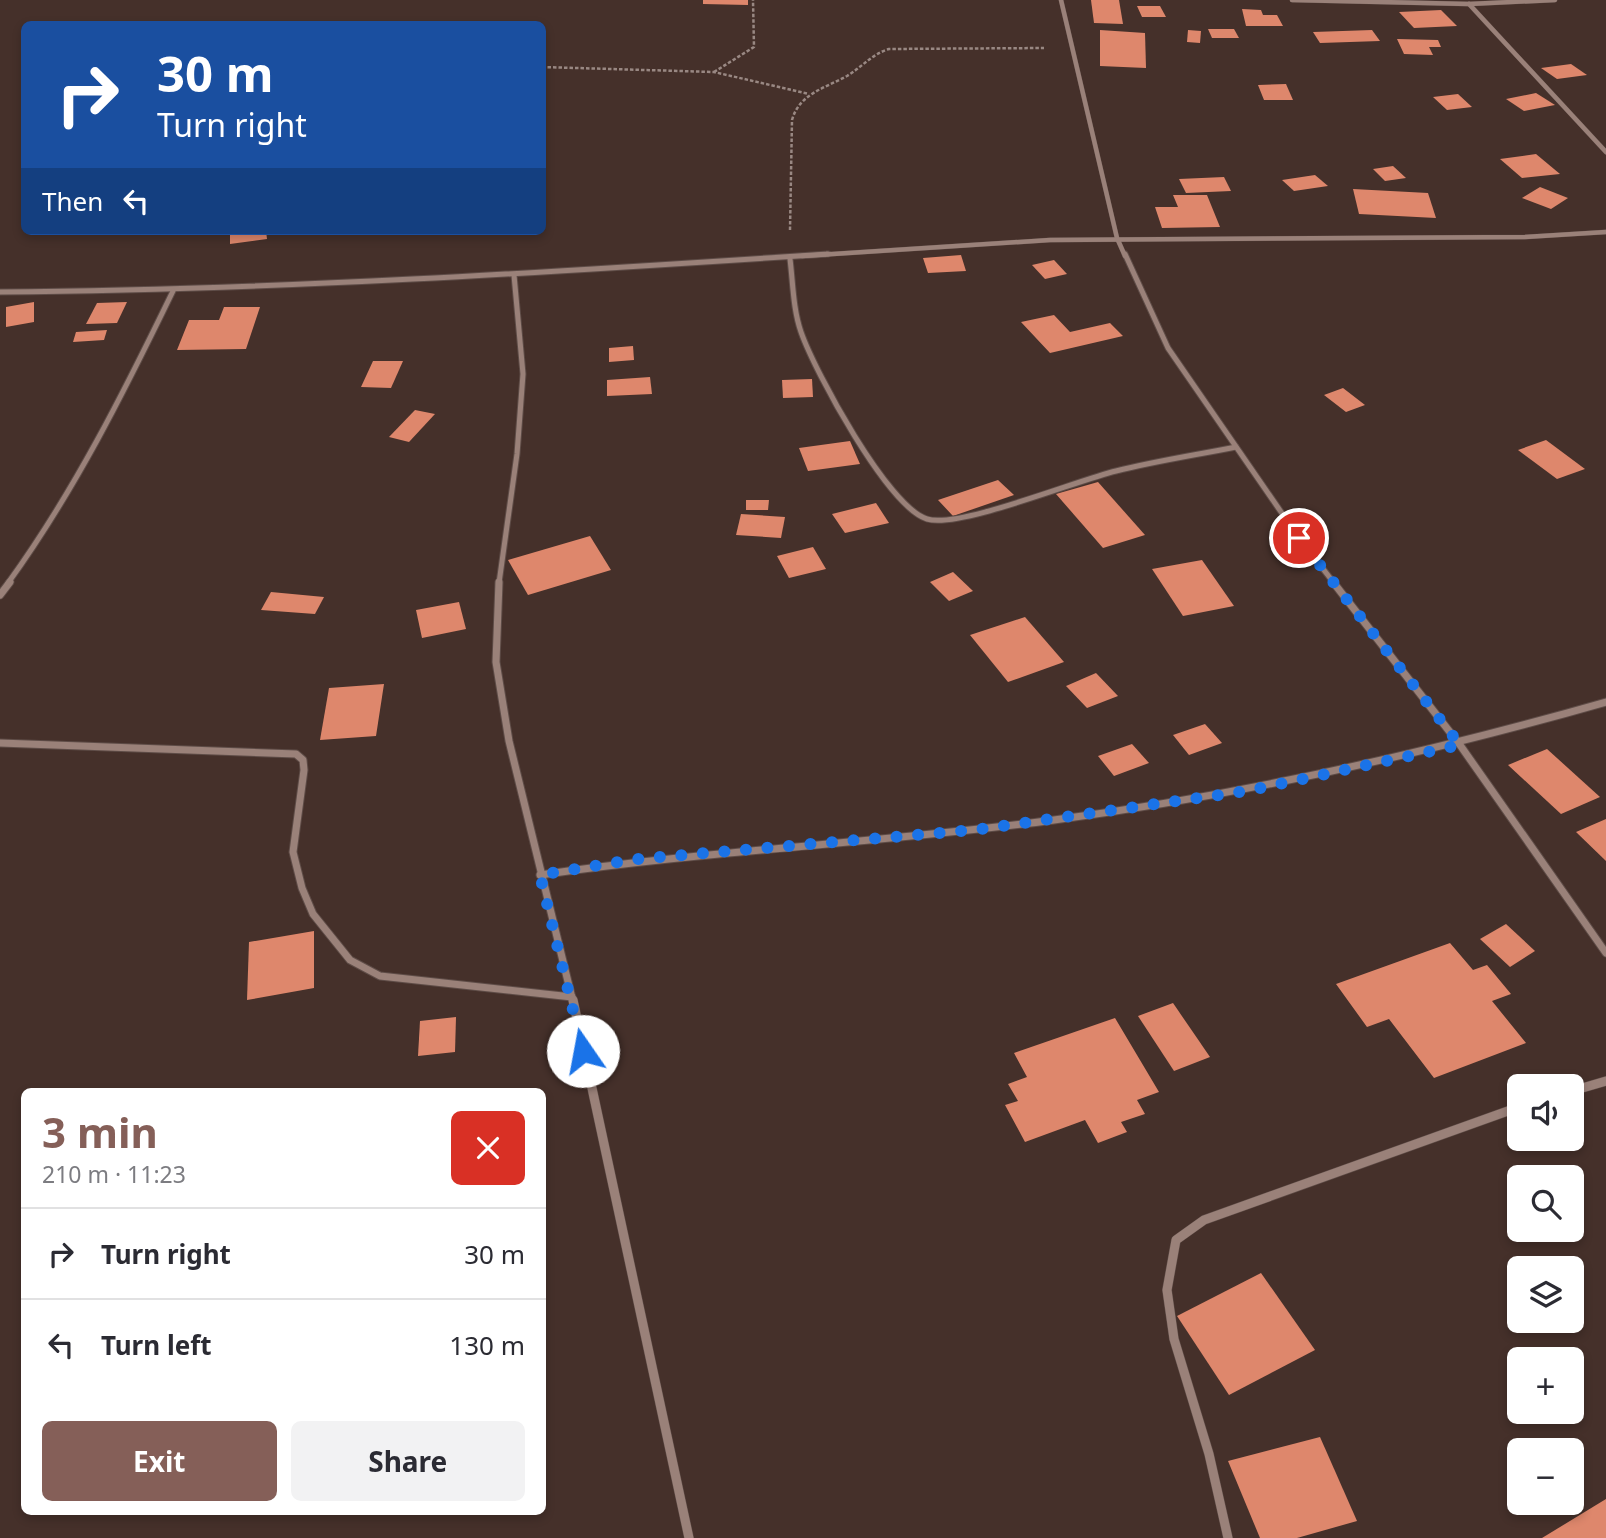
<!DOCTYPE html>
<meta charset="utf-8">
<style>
:root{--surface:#fff;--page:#f2f2f3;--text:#2b2b33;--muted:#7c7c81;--line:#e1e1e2;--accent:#855f58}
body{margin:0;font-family:"Noto Sans",sans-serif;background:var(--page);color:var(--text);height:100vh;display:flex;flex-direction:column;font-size:26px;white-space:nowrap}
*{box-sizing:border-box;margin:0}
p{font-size:23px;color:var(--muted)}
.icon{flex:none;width:38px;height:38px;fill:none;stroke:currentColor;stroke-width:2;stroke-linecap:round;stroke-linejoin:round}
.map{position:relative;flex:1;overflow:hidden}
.sheet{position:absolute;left:21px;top:1088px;width:525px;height:427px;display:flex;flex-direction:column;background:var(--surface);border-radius:10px;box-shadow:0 4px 10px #0003}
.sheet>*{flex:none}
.hud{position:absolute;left:21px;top:21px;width:525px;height:214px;border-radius:10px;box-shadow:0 4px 10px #0003;background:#1a4fa0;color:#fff;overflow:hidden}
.fabs{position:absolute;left:1507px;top:1074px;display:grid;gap:14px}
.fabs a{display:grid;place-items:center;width:77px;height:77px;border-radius:10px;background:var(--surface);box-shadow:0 4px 10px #0003;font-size:35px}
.pin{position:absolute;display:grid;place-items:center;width:60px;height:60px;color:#fff;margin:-30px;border:4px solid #fff;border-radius:50%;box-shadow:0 2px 7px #0007}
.me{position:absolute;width:77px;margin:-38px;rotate:348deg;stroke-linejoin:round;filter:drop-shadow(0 0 5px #0008)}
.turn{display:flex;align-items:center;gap:24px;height:147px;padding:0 21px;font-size:32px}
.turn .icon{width:91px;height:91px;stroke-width:2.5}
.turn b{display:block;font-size:49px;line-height:60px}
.then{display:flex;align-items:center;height:66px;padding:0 21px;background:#0003;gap:14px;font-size:26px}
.round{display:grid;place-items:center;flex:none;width:74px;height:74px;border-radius:10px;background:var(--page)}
.head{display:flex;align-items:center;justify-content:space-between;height:119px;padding:0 21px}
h1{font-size:42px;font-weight:700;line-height:52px;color:var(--accent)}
.action{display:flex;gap:14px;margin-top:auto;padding:14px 21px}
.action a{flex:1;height:80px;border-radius:10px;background:var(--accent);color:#fff;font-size:28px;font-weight:700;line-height:80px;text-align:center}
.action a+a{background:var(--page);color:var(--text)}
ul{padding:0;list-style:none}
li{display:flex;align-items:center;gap:21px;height:91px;padding:0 21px;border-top:2px solid var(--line)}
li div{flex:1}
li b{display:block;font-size:26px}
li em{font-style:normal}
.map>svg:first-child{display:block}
</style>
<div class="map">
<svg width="1606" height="1538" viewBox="0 0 1606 1538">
<rect width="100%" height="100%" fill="#45302a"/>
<g fill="#de876c">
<polygon points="703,0 748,0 748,5 703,4"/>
<polygon points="1091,0 1119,0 1123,24 1094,23"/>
<polygon points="1137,6 1160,6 1166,17 1142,17"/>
<polygon points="1242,9 1261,10 1263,15 1277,15 1283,26 1246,26"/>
<polygon points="1441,10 1457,26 1414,28 1399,12"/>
<polygon points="1208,29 1234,29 1239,38 1212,38"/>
<polygon points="1100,30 1145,33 1146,68 1100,66"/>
<polygon points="1188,30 1201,31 1200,43 1187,42"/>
<polygon points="1372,30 1380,41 1320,43 1313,32"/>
<polygon points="1397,39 1438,40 1441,47 1429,47 1433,55 1404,54"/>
<polygon points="1571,64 1587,75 1557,79 1541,68"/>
<polygon points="1286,84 1293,100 1264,100 1258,85"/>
<polygon points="1536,93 1555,105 1524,111 1506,99"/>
<polygon points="1458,94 1472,107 1447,110 1433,97"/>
<polygon points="1536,154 1560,174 1522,178 1500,159"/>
<polygon points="1393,166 1406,178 1385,181 1373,169"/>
<polygon points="1315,175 1328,186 1294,191 1282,180"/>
<polygon points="1224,177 1231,191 1186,193 1179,179"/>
<polygon points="1540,187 1568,198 1551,209 1522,198"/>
<polygon points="1353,189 1428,193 1436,218 1359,214"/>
<polygon points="1173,195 1207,195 1220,227 1162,228 1155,207 1178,207"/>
<polygon points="266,231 267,239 230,244 230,232"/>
<polygon points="961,255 966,271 928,273 923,258"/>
<polygon points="1054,260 1067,274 1045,279 1032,265"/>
<polygon points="34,302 34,322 6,327 6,307"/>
<polygon points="127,302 117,323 86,324 97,303"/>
<polygon points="224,307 260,307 246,349 177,350 189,320 219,320"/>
<polygon points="1054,315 1070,332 1110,323 1123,336 1050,353 1021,322"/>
<polygon points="107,330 104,340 73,342 76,332"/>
<polygon points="633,346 634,360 609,362 609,348"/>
<polygon points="373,361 403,361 391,388 361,387"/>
<polygon points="650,377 652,394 607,396 607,380"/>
<polygon points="812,379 813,397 783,398 782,380"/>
<polygon points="1343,388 1365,405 1346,412 1324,395"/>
<polygon points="415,410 435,414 409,442 389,437"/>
<polygon points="1546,440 1585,469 1557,479 1518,450"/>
<polygon points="850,441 860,464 808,471 799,448"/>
<polygon points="998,480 1014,495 953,516 938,500"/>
<polygon points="1098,482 1145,535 1103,548 1056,494"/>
<polygon points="746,500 769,500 768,510 746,510"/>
<polygon points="876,503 889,523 845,533 832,514"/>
<polygon points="741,514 785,517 781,538 736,535"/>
<polygon points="590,536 611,570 528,595 508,560"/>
<polygon points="813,547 826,569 789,578 777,556"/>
<polygon points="1202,560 1234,606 1183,616 1152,569"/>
<polygon points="953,572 973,591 949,601 930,582"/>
<polygon points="271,592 324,597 315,614 261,610"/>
<polygon points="459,602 466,629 422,638 416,610"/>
<polygon points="1025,617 1064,662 1008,682 970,635"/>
<polygon points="1096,673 1118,696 1087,708 1066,686"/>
<polygon points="384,684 376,736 320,740 329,688"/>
<polygon points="1205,724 1222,743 1189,755 1173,735"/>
<polygon points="1132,744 1149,763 1114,776 1098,756"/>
<polygon points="1547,749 1600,797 1561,814 1508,765"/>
<polygon points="1606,819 1606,861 1576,832"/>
<polygon points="1506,924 1535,951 1510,967 1480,939"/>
<polygon points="314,931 314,988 247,1000 249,942"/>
<polygon points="1450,943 1473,970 1487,965 1511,994 1492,1001 1526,1043 1434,1078 1389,1019 1367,1027 1336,984"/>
<polygon points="1173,1003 1210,1057 1174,1071 1138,1016"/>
<polygon points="456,1017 455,1052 418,1056 420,1021"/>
<polygon points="1115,1018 1159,1092 1137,1100 1145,1114 1121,1122 1127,1132 1098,1143 1085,1120 1025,1142 1005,1105 1018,1101 1008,1084 1027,1077 1014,1053"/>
<polygon points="1261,1273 1315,1350 1229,1395 1177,1316"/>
<polygon points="1320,1437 1357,1521 1297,1538 1260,1538 1228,1461"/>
<polygon points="1606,1499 1606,1538 1542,1538"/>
</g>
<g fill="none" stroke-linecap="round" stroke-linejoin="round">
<g stroke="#5e4c47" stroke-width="5">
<g id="street-far3">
<polyline points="1061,0 1117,238 1125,256"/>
<polyline points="1292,0 1469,4 1555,0"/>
<polyline points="1469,4 1606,152"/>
<polyline points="802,256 1050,240 1525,237 1606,232"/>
</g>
</g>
<g stroke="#5e4c47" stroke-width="7">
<g id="street-far2">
<polyline points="1125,254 1168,348 1299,538 1334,583"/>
<path d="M 790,259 C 793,283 793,309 801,332 C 815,372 888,507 927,519 C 958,529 1078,480 1116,471 C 1156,461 1196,455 1236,447"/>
<path d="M 0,292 C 277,290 552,272 828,254"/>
<path d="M 8,583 C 74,492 124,392 173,291"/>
<polyline points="499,583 517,454 523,374 514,275"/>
</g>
</g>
<g stroke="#5e4c47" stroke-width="9">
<g id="street-far1">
<polyline points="499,582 496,662 509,741 573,1002"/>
<polyline points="1333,582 1460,745 1606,953"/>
<polyline points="0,595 10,582"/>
<polyline points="0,743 296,754 303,760 304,770 293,852 302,888 313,914 350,960 380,976 572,997"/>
<path d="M 540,875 C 711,850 883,843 1054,820 C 1241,795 1424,754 1606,702"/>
</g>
</g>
<g stroke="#5e4c47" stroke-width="10">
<g id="street">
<polyline points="573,1000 689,1538"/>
<polyline points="1572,1091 1606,1081"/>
<polyline points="1228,1538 1209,1454 1174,1339 1167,1290 1176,1240 1204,1220 1519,1107"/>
</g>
</g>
<g stroke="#998883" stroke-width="2.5" stroke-dasharray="3.5 2" stroke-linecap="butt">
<polyline points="542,67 714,72 809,94"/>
<polyline points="714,72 754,47 753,0"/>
<path d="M 790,230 L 792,120 C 799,94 825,88 847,76 C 862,67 872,54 889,49 L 1044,48"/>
</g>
<use href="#street-far3" stroke="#9a8179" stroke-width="4.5"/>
<use href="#street-far2" stroke="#9a8179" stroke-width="5"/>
<use href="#street-far1" stroke="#9a8179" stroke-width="7"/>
<use href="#street" stroke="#9a8179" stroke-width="9"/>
</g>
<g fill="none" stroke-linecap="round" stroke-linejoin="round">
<polyline stroke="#1a73e8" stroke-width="12" stroke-dasharray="0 21.6" points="583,1051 540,875 637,859 974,830 1247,791 1460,745 1299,538"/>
</g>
</svg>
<div class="fabs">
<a><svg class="icon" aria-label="sound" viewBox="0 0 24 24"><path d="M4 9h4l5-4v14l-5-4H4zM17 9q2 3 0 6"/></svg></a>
<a><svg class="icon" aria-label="search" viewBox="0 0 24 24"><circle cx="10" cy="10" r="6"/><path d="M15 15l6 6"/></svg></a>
<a><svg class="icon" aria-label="layers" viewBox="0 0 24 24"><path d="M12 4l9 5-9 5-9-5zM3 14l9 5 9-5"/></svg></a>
<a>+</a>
<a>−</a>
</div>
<div class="pin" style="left:1299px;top:538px;background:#d93025"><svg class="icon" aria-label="arrive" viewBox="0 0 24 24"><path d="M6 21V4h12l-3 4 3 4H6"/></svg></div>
<svg class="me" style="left:583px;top:1051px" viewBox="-20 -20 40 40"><circle r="19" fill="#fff"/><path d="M0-13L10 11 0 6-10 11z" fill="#1a73e8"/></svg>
<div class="hud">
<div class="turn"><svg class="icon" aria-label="right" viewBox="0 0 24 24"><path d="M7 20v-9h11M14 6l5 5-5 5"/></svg><div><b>30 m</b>Turn right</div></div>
<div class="then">Then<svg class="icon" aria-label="left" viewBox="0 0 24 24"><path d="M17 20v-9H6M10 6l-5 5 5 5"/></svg></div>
</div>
<section class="sheet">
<div class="head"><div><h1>3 min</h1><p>210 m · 11:23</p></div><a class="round" style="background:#d93025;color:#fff"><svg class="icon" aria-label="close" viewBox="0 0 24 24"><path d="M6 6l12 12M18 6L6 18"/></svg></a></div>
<ul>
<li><svg class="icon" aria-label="right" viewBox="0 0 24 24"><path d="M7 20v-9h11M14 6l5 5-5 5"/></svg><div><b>Turn right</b></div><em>30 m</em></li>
<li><svg class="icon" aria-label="left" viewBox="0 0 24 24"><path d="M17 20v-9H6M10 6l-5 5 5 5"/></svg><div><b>Turn left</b></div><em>130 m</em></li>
</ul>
<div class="action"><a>Exit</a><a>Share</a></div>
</section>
</div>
